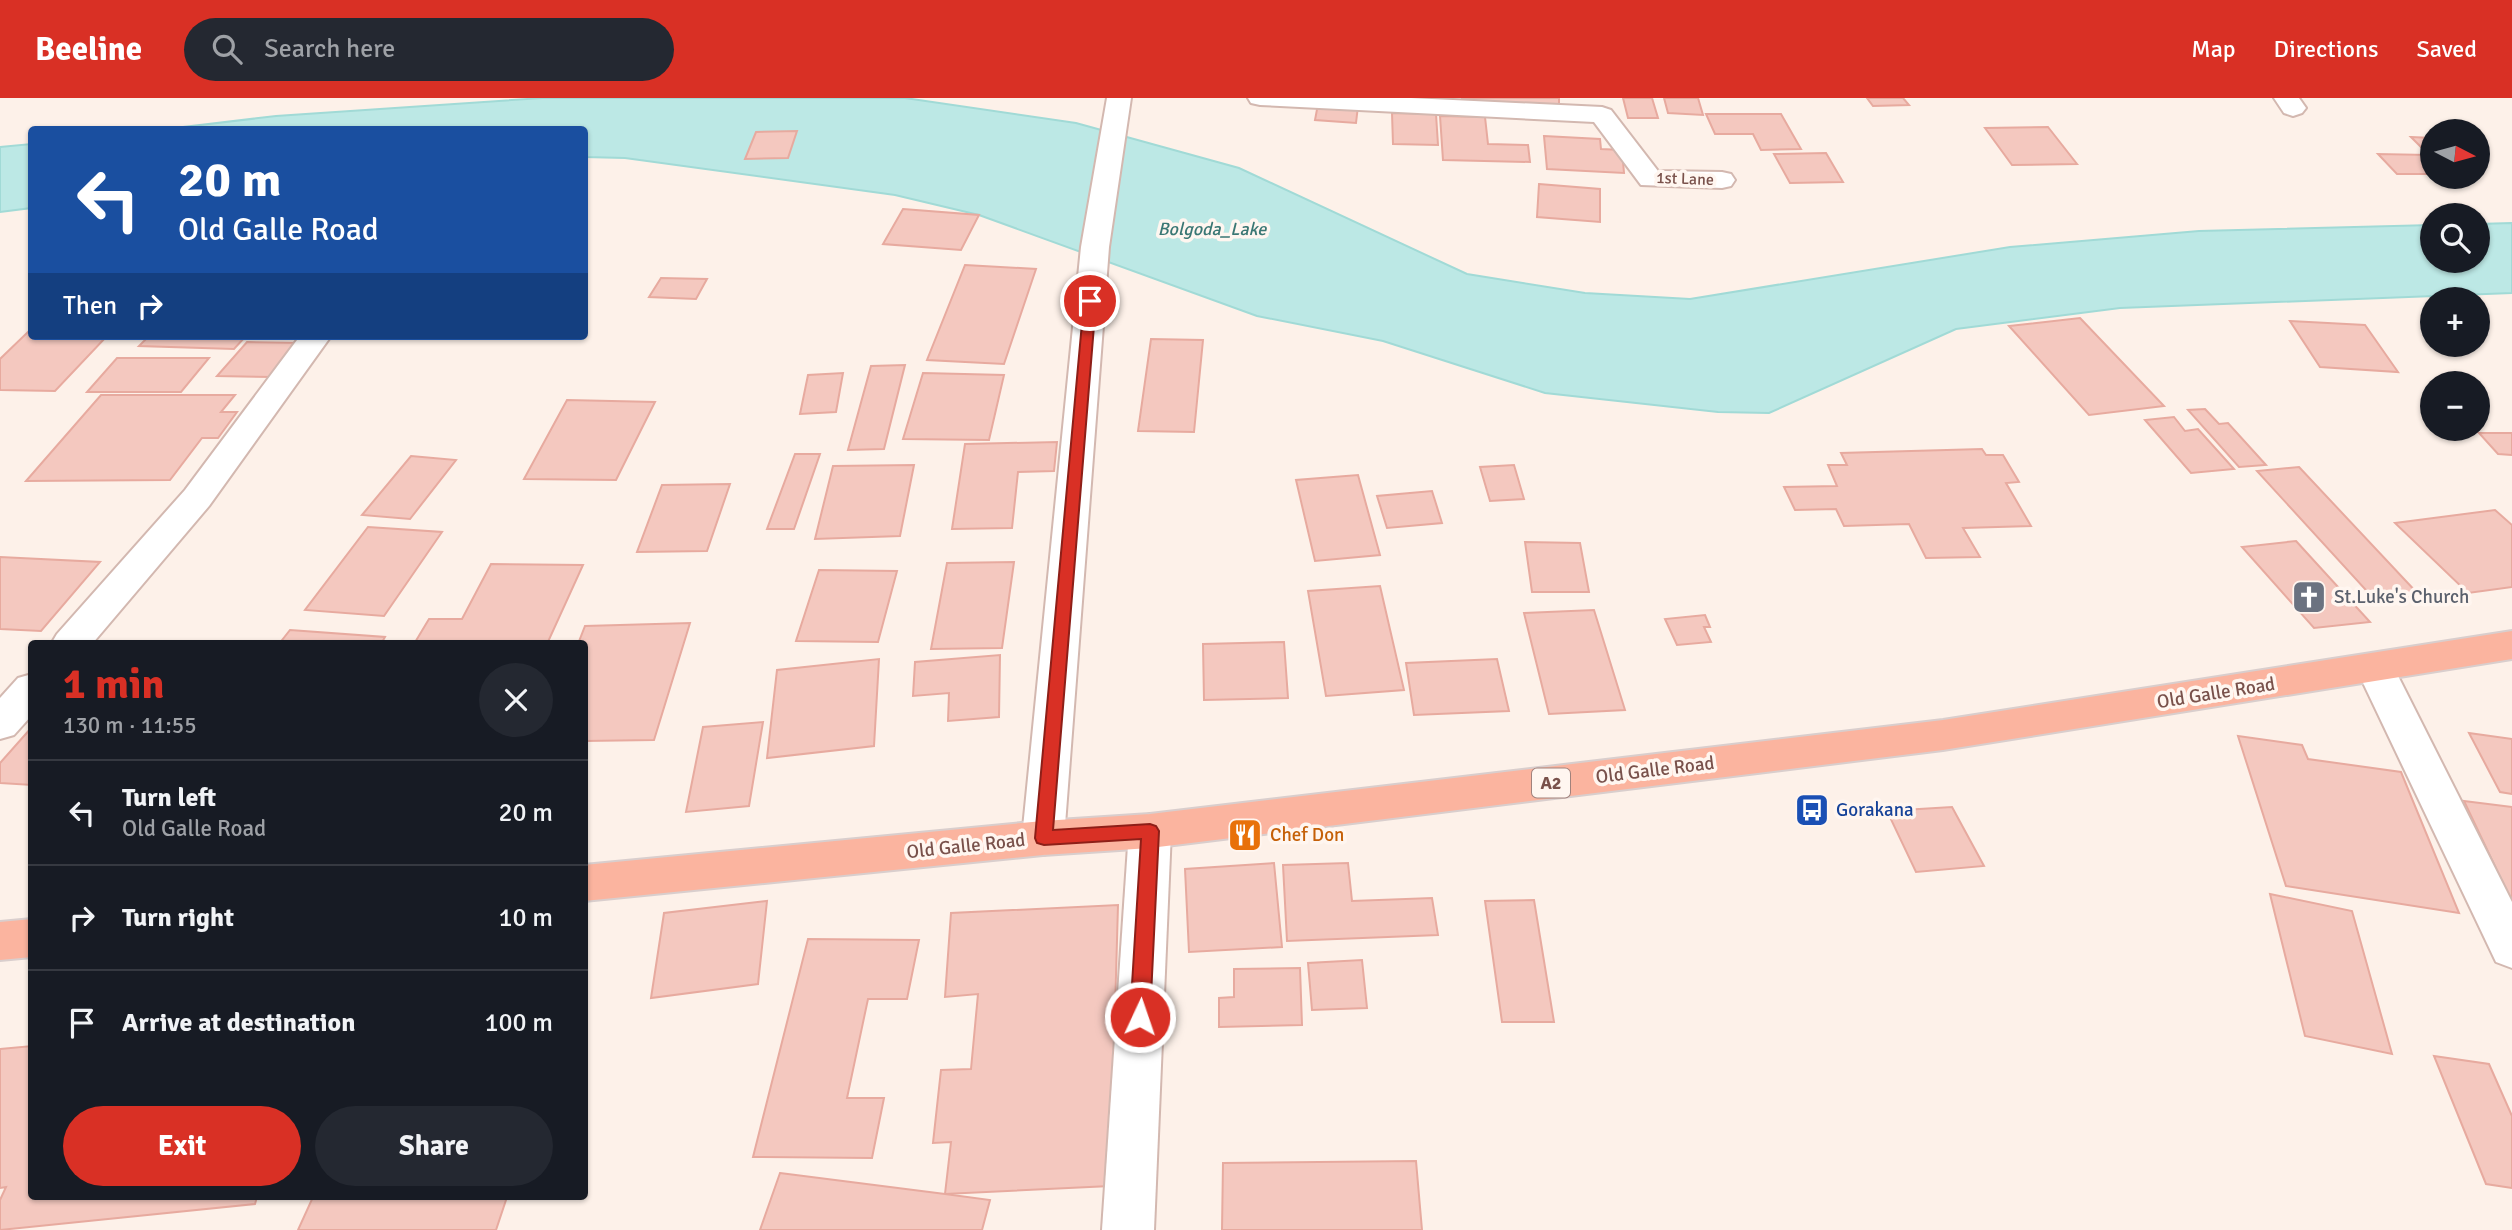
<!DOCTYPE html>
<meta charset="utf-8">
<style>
:root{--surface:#171b24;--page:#242831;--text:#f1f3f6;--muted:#9ea1a6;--line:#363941;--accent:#d93025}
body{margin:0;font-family:Signika,sans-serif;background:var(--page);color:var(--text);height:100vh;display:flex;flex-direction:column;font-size:26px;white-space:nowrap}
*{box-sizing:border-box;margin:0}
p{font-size:23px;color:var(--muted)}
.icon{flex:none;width:38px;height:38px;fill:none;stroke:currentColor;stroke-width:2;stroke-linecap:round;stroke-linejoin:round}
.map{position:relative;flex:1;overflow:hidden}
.side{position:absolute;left:28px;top:542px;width:560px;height:560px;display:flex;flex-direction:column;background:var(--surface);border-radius:7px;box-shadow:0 2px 5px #0004}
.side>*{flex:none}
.guide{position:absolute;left:28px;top:28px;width:560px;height:214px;border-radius:7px;box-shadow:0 2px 5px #0004;background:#1a4fa0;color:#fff;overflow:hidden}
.needle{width:46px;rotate:96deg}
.tools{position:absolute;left:2420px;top:21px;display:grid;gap:14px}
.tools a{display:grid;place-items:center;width:70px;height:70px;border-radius:50%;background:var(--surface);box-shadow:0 2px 5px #0004;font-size:35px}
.pin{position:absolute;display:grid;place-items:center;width:60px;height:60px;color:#fff;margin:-30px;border:4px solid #fff;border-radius:50%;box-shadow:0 2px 7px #0007}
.me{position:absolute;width:77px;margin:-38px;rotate:3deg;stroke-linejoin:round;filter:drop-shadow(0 0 5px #0008)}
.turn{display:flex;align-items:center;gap:24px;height:147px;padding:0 35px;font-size:32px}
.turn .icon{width:91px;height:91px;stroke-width:2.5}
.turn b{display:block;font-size:49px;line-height:60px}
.then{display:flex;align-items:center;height:66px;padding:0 35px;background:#0003;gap:14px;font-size:26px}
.round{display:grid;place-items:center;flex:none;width:74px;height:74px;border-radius:37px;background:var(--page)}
.overview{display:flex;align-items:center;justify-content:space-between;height:119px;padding:0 35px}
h1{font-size:42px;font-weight:700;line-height:52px;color:var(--accent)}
.cta{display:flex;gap:14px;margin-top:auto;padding:14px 35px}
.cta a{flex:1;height:80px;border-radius:42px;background:var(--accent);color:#fff;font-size:28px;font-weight:700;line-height:80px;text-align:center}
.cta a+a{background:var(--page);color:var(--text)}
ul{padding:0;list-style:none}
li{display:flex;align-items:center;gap:21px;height:105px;padding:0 35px;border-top:2px solid var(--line)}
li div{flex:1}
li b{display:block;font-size:26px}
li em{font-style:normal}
header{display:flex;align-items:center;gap:42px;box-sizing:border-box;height:98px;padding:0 35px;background:var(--accent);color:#fff}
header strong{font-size:33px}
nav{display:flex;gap:38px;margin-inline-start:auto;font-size:24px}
.search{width:490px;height:63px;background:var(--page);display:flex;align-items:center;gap:18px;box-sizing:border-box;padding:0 24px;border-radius:38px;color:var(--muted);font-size:26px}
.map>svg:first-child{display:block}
</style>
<header>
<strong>Beeline</strong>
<div class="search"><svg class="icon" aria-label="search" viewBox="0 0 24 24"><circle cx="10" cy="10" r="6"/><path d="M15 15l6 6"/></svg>Search here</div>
<nav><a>Map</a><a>Directions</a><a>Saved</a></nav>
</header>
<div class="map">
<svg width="2512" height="1132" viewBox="0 0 2512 1132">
<rect width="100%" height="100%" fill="#fdf1e9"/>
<g fill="#bce8e5" stroke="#a1dad6" stroke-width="2">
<polygon points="542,0 905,0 1076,25 1239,70 1467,176 1585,195 1690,201 2010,149 2199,133 2432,127 2432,163 2478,163 2478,126 2512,125 2512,195 2120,210 1956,231 1769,315 1718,314 1545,295 1383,243 1257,218 979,117 895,97 625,60 585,59 584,32 158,32 276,18"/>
<polygon points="31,46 31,110 0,114 0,49"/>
</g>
<g fill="#f4c8bf" stroke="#e7aa9f" stroke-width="2">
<polygon points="1462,0 1559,0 1559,8 1462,2"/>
<polygon points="1623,0 1652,0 1658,20 1628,20"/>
<polygon points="1664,0 1698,0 1703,17 1668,15"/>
<polygon points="1867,0 1903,0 1909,7 1873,8"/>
<polygon points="1318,6 1358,8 1356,25 1315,22"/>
<polygon points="1392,15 1436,16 1438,47 1393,46"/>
<polygon points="1706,16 1781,16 1801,51 1761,52 1753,36 1715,36"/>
<polygon points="1440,18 1485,19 1488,46 1528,47 1530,64 1443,62"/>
<polygon points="2048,29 2077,66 2012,67 1985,30"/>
<polygon points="797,33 788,60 745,61 756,34"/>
<polygon points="1544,38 1600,41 1601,51 1622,52 1624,75 1547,71"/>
<polygon points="2411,39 2432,40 2432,76 2397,76 2378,56 2429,57"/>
<polygon points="1826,55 1843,84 1790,85 1774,56"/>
<polygon points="1539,86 1600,91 1600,124 1537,119"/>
<polygon points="903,111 979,117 961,152 883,146"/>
<polygon points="965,167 1036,171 1004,266 927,262"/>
<polygon points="661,180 707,181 696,201 649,199"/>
<polygon points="2080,220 2164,308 2089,317 2009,228"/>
<polygon points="2290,223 2365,227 2398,274 2320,269"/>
<polygon points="32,230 32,238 107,238 55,293 0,292 0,261"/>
<polygon points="149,238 246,238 234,251 139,248"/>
<polygon points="1151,241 1203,242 1194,334 1138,333"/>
<polygon points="247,244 302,245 273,279 217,278"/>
<polygon points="117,260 209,260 181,294 87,294"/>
<polygon points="905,267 884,351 848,352 871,268"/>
<polygon points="843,275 836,314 800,316 808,277"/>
<polygon points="923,275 1004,277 989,342 903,341"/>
<polygon points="101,297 235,297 221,314 237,314 218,340 202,340 170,382 26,383"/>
<polygon points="567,302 655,304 616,382 524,381"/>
<polygon points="2205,311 2219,326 2228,325 2266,367 2239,369 2188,312"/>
<polygon points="2174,319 2185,333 2198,331 2234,371 2191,375 2145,322"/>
<polygon points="2479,335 2512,335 2512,357 2498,356"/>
<polygon points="1057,344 1054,373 1018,374 1012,430 952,431 965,346"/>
<polygon points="1982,351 1986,357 2003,357 2019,384 2006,385 2031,428 1963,430 1980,459 1926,460 1909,426 1844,428 1836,411 1795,412 1784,389 1837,388 1828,367 1847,367 1841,355"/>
<polygon points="795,356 820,356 794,431 767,431"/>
<polygon points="411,358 456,362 410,421 362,417"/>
<polygon points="914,367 900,438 815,441 833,368"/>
<polygon points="1514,367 1524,401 1490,403 1480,369"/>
<polygon points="2299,369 2420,498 2375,502 2257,373"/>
<polygon points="1358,377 1380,457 1315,463 1296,382"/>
<polygon points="730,386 707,453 637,454 662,387"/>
<polygon points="1432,393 1442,425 1387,430 1377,398"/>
<polygon points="2495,412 2512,427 2512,489 2468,495 2395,425"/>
<polygon points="368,429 442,434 384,518 305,512"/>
<polygon points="2296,443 2370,524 2314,530 2242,449"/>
<polygon points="1525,444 1580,445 1589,494 1532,494"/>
<polygon points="0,459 100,464 41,533 0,531"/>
<polygon points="1014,464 1002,550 931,551 947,465"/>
<polygon points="491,466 583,467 547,546 414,546 429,521 462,521"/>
<polygon points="819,472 897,473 878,544 796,543"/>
<polygon points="1380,488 1404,592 1326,598 1308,493"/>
<polygon points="1594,512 1625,612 1549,616 1524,515"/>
<polygon points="1705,517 1710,529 1704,529 1711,544 1677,547 1665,521"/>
<polygon points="690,525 654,642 584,643 584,546 578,546 585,528"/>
<polygon points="290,532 385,539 381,546 279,546"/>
<polygon points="1284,544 1288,600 1204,602 1203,546"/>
<polygon points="1000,557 999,619 948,623 949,595 913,598 915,564"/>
<polygon points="879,561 874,648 767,660 777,572"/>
<polygon points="1497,561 1509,613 1414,617 1406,565"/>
<polygon points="763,624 749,708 686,714 703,629"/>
<polygon points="32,629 32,687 0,685 0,665"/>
<polygon points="2469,635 2512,641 2512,696 2500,694"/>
<polygon points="2238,638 2302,647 2308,661 2401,674 2459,815 2286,788"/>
<polygon points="2464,703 2512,709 2512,804"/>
<polygon points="1952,709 1984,768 1916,774 1887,713"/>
<polygon points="1274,765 1282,849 1189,854 1185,771"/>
<polygon points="1348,765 1352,803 1432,800 1438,837 1287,843 1283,767"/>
<polygon points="2270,796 2352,813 2392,956 2305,938"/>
<polygon points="1534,802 1554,924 1502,924 1485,803"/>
<polygon points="767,803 758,886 651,900 664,815"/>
<polygon points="1118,807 1110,1088 945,1096 951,1044 933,1045 941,972 971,971 978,896 945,899 951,815"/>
<polygon points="808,841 919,842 907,901 868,901 847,1000 884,1000 872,1060 753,1059"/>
<polygon points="1362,862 1367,910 1312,912 1308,865"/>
<polygon points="1300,870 1302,927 1219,929 1219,900 1234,899 1234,871"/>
<polygon points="32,948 32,1099 257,1099 255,1106 0,1132 0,1102 6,1089 0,1090 0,951"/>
<polygon points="2434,958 2489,966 2512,1018 2512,1090 2486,1086"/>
<polygon points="1416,1063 1422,1132 1222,1132 1223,1065"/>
<polygon points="780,1075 945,1096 990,1102 982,1132 760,1132"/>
<polygon points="313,1099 507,1099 496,1132 298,1132"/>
</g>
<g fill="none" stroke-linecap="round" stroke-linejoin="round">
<g stroke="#d3b8b0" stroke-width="4">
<g id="minor">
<polygon points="1107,0 1131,0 1109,149 1064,740 1058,752 1043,757 1028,752 1022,740 1081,149"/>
<polygon points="1248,0 1411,0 1602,9 1611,12 1658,73 1722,74 1731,76 1735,82 1731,88 1722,90 1641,87 1594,24 1260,7 1251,5"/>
<polygon points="2274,0 2299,0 2306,10 2302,15 2293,18 2284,15"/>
<polygon points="300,238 331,238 209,408 92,546 51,546 57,536 185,392"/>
<polygon points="2375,556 2389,560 2394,570 2512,804 2512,870 2496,864 2356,570 2361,560"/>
<polygon points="32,576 32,617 14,637 0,641 0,600 18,580"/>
<polygon points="1150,716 1165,721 1171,733 1154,1132 1102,1132 1129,733 1135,721"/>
</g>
</g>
<g stroke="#d9cecd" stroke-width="4">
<g id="trunk">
<polygon points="2512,533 2512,561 1943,652 1150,750 1043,757 584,803 584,767 1043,723 1150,716 1943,622"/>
<polygon points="32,821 32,859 0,862 0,824"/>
</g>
</g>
<use href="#minor" fill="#fff" fill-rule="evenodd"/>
<use href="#trunk" fill="#fbb49f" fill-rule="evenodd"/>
</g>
<polygon fill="#d93025" stroke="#8d1f18" stroke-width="2" points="1090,199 1096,203 1053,732 1150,726 1156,728 1159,733 1150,919 1147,925 1140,928 1133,925 1130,919 1141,741 1044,747 1037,745 1035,740 1084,203"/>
<defs>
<g id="church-square" transform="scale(1.75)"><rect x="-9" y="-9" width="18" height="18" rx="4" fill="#6b7280" stroke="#fff6f0"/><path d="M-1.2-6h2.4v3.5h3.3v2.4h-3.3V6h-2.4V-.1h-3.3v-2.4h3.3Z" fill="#fff"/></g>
<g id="bus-square" transform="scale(1.75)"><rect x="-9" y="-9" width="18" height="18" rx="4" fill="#1a4fb4" stroke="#fff6f0"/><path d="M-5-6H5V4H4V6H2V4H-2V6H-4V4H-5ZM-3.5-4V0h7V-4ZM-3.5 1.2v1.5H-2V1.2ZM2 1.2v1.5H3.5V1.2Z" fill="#fff"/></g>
<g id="restaurant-square" transform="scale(1.75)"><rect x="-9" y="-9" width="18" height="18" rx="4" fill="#e8710a" stroke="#fff6f0"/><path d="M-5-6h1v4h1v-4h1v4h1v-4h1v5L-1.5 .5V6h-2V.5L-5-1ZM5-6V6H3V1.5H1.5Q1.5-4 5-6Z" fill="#fff"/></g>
</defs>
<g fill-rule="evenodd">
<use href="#church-square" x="2309" y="499"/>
<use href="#bus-square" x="1812" y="712"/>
<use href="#restaurant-square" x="1245" y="737"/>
</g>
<g text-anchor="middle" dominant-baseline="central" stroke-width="7" stroke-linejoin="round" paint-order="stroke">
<g font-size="16" fill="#79514b" stroke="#fff6f0">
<text transform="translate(1685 81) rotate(2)">1st Lane</text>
</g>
<g font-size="18" font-style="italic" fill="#3a7774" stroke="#fff6f0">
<text x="1212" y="131">Bolgoda_Lake</text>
</g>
<rect fill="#fff6f0" stroke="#a1827c" stroke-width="2" x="1532" y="670.5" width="38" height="29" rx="5"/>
<g font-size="18" font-weight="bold" fill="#79514b">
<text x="1551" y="685">A2</text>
</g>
<g font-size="19" fill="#5b616d" stroke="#fff6f0" text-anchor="start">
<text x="2334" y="499">St.Luke's Church</text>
</g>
<g font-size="19" fill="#79514b" stroke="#fff6f0">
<text transform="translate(2216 595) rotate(-9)">Old Galle Road</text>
<text transform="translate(1655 672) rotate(-7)">Old Galle Road</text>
<text transform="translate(966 748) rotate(-6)">Old Galle Road</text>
</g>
<g font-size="19" fill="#164399" stroke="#fff6f0" text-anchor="start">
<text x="1836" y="712">Gorakana</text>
</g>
<g font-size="19" fill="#c56008" stroke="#fff6f0" text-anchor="start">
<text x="1270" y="737">Chef Don</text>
</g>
</g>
</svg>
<div class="tools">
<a><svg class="needle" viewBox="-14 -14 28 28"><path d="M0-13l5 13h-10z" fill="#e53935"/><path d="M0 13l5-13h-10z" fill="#9ea1a6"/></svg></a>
<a><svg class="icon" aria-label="search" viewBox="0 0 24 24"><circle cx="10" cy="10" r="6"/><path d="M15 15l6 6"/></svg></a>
<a>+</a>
<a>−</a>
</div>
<div class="pin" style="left:1090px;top:203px;background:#d93025"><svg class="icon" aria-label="arrive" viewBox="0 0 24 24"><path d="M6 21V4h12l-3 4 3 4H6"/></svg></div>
<svg class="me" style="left:1140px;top:919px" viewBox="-20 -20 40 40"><circle r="17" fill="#d93025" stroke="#fff" stroke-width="3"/><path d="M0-11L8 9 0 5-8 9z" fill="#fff"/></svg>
<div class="guide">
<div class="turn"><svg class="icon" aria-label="left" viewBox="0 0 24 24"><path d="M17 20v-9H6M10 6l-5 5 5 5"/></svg><div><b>20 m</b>Old Galle Road</div></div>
<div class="then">Then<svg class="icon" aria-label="right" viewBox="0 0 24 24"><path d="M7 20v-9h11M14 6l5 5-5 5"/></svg></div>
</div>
<section class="side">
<div class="overview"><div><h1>1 min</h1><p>130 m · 11:55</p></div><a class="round"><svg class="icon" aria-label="close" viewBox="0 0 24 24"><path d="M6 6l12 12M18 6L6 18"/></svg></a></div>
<ul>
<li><svg class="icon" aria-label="left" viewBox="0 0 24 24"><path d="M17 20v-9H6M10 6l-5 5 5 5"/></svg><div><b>Turn left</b><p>Old Galle Road</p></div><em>20 m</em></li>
<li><svg class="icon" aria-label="right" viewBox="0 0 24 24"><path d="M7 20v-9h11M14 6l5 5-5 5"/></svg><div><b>Turn right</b></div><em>10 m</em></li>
<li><svg class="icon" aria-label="arrive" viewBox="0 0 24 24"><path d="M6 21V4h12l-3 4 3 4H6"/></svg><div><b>Arrive at destination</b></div><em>100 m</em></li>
</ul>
<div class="cta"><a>Exit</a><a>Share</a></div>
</section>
</div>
